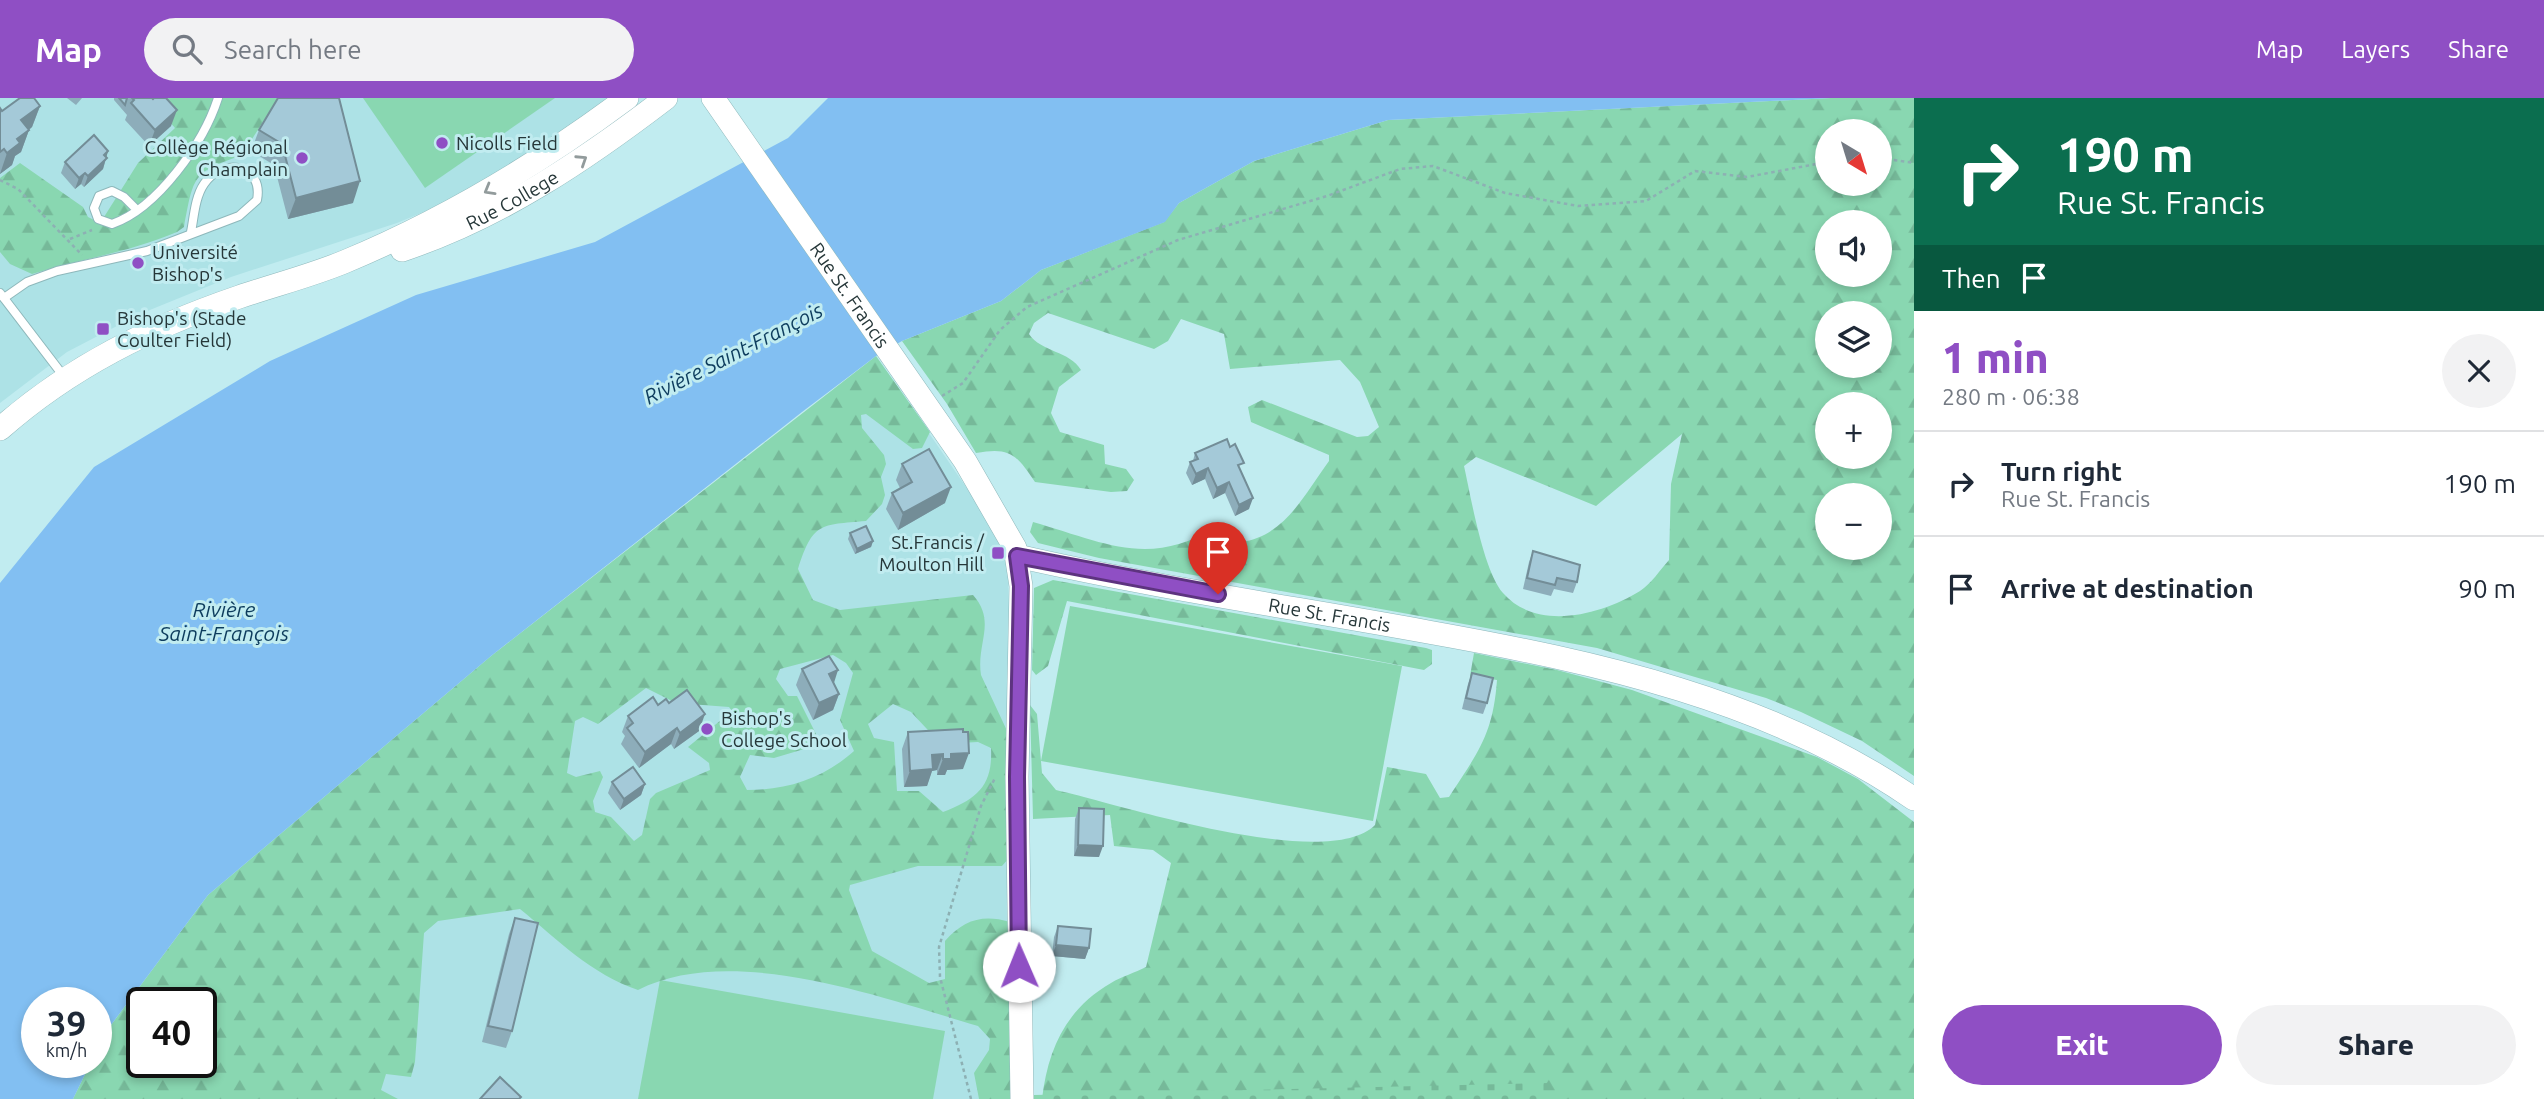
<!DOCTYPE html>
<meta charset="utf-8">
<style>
:root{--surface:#fff;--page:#f2f2f3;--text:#1f2937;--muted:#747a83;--line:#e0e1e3;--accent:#8f4fc4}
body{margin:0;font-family:Ubuntu,sans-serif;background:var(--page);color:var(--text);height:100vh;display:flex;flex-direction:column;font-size:26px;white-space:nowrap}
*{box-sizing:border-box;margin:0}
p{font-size:23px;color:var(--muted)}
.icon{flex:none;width:38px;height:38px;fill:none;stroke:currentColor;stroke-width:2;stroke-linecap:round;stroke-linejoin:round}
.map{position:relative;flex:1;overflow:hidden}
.panel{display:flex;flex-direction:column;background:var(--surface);width:630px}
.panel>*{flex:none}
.top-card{background:#0b6e4f;color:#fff;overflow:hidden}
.needle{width:46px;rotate:142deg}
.controls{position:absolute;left:1815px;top:21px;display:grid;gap:14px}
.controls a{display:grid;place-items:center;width:77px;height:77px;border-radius:50%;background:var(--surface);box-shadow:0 4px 10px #0003;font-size:35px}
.speed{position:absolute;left:21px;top:889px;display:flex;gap:14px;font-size:35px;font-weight:700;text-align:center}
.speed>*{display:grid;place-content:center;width:91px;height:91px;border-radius:50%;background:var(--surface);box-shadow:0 4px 10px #0003;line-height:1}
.speed small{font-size:18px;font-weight:400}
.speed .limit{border:4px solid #111;border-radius:10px;background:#fff;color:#111}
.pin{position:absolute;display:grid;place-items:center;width:60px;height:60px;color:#fff;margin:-72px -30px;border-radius:50% 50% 50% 0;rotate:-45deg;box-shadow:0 0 7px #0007}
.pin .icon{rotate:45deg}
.me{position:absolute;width:77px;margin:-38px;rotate:359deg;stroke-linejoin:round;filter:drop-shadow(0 0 5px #0008)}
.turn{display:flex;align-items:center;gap:24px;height:147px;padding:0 28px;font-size:32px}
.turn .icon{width:91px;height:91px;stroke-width:2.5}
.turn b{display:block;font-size:49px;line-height:60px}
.then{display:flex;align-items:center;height:66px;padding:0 28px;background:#0003;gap:14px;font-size:26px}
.round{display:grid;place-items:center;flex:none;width:74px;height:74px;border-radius:37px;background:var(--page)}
.headline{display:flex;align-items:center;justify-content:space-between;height:119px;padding:0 28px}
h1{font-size:42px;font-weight:800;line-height:52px;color:var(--accent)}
.primary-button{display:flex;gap:14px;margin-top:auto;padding:14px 28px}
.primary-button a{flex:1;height:80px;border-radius:42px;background:var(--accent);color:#fff;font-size:28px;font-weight:800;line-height:80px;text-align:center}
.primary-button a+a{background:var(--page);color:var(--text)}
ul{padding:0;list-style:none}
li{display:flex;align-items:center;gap:21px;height:105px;padding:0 28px;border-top:2px solid var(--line)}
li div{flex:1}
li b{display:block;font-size:26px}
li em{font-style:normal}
header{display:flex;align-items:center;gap:42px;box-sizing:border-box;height:98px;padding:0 35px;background:var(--accent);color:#fff}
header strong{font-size:33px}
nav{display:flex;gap:38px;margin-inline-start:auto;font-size:24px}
.search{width:490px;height:63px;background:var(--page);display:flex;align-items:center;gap:18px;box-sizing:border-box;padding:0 24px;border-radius:38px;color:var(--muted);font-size:26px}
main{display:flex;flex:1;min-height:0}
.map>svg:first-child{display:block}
</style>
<header>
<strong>Map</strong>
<div class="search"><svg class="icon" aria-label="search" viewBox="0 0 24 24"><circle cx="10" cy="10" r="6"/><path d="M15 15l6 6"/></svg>Search here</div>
<nav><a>Map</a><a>Layers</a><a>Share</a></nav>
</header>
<main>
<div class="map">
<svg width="1914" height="1001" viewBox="0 0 1914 1001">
<defs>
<pattern id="forest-firs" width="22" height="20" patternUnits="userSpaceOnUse" patternTransform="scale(1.75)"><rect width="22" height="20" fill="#89d7b1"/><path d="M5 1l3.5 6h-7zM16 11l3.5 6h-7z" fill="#76b999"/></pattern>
<pattern id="cemetery-stones" width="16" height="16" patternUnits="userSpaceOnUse" patternTransform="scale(1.75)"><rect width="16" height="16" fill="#89d7b1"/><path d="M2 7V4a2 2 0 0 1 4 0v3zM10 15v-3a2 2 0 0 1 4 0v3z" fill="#76b999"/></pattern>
</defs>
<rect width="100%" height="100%" fill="#c1ecf0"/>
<g fill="#ade2e6" fill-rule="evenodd">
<polygon points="0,0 613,0 558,40 450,103 397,125 231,179 140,216 67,254 0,305"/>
<path d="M 876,258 L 977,405 L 999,441 L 1008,470 L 1017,1001 L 73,1001 L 91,964 L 96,964 L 96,954 L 105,935 ZM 142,905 L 201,905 L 201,964 L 142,964 Z"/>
</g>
<g fill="#89d7b1">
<polygon points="363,0 555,0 425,90"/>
<polygon points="1070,508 1402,568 1373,723 1041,663"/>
<polygon points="660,882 945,933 933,1001 638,1001"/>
</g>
<g fill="url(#forest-firs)" fill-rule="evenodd">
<path d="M 149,0 L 278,0 L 242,57 C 192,75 194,77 184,129 L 177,134 C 130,154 81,161 32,176 L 10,166 L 0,154 L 0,80 L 20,65 L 83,109 L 88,119 L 96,123 L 104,119 L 138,65 L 175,30 Z"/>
<path d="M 1831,0 L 1914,0 L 1914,678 L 1862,643 L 1801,614 L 1766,600 L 1597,550 L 1099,460 L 1038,445 L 1030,434 L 1033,424 C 1103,444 1150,471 1217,428 L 1241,444 C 1285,438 1304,397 1329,363 L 1329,357 L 1251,324 L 1248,309 L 1262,302 L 1357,339 L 1368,338 L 1379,329 L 1360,284 L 1340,262 L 1230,271 L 1224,236 L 1181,221 L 1168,243 L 1154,251 L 1048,215 L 1034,225 L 1029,236 C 1041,254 1070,253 1081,272 L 1059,289 L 1051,315 L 1060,334 L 1104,347 L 1105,366 L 1126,371 L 1134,382 L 1127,393 L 1111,394 L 1035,384 C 1016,356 1010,349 976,355 L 947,306 L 902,243 L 1001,203 L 1041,172 L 1164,124 L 1179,105 L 1254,63 L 1388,22 ZM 1827,33 L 1880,33 L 1880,86 L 1827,86 ZM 1827,124 L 1880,124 L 1880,177 L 1827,177 ZM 1827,215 L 1880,215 L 1880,268 L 1827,268 ZM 1827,306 L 1880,306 L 1880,359 L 1827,359 ZM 1682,336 L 1671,386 L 1669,462 C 1660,472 1651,486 1640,493 C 1601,517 1537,534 1503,495 C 1483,472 1471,399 1464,368 L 1476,359 L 1596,408 ZM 1827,397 L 1880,397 L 1880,450 L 1827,450 Z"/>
<path d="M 876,258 L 930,334 L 922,350 L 913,351 L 866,316 L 861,317 L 862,330 L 884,357 L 886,366 L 881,379 L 885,397 L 882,406 L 866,423 C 820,427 813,424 798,471 L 813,502 L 840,512 L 973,497 C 997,524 976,545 981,577 L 1009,637 L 1010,759 L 1002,768 L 918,768 L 850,787 L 849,792 L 872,853 L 929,885 L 945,881 L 945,843 C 964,822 982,816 1010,824 L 1014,1001 L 979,1001 L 974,975 L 989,952 L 990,941 L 978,928 C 883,900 732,844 638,892 C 591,876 558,842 520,811 L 438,823 L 424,835 L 415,964 L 411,979 L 386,976 L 381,992 L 398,1001 L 73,1001 L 91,964 L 96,964 L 96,954 L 105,935 L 208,797 L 491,558 ZM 833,557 L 846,565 L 853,575 L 840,622 L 854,653 C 824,680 788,692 747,692 L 740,679 L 750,657 L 774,660 L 821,646 L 797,598 L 788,598 L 776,581 L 780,571 ZM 646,590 L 676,605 L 729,609 L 732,613 L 688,649 L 709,665 L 710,672 L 656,695 L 650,701 L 642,737 L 634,743 L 611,719 L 595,714 L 593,703 L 603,679 L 600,673 L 576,679 L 567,675 L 575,623 L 583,619 L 598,626 ZM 893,606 L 911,614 L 941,646 L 978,644 L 991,650 C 993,688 977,701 943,714 L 919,693 L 897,693 L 894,644 L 874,640 L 868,626 ZM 142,905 L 201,905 L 201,964 L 142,964 Z"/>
<polygon points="1053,482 1426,550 1432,552 1432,566 1424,572 1067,503 1048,568 1036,577 1032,572 1034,490"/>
<path d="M 1474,555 L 1557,572 L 1632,592 L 1817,659 L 1858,681 L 1914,724 L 1914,1001 L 1042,1001 C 1048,951 1066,911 1111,885 C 1122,878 1135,875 1146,869 L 1171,765 L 1153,752 L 1114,748 L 1110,717 L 1033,721 L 1030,607 L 1037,616 L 1042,675 L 1056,692 C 1119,706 1327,775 1375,727 L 1387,669 L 1426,676 L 1440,700 L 1449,699 C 1478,654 1493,637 1497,582 L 1470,578 Z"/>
</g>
<polygon fill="url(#cemetery-stones)" points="1550,985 1550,1001 1034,1001 1034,997"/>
<polygon fill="#82bff2" points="828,0 1831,0 1388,22 1254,63 1179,105 1165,124 1041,172 1001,203 902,243 876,258 802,314 491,558 208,797 105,935 96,954 96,905 37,905 37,964 91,964 73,1001 0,1001 0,485 94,369 270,263 416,197 595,144 788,40"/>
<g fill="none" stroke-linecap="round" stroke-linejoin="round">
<g stroke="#8eb8bb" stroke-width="10">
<g id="lane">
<path d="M 137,112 L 124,99 L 112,93 L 99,98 L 94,110 L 98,121 L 112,126 C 158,110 204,44 218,0"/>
<polyline points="0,195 65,280"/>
<path d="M 4,200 L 27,184 L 57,173 L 147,153 L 239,118 L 257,102 C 264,66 222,59 204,86 C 195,99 194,119 191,134"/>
</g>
</g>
<g stroke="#8eb8bb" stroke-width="24">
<g id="secondary">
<path id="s1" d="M 713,0 L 965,363 L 1015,450 L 1021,488 L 1017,679 L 1022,1001"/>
<path id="s2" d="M 402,152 C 499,120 585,62 666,0"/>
<path d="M 0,331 C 70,269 151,229 239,199 C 274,187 310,178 344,164 C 445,122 540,65 627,0"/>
<path id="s3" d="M 1017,458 C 1152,489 1291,509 1428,534 C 1596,564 1771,602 1914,701"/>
</g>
</g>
<g stroke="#8db0b3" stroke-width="2.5" stroke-dasharray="3.5 3.5" stroke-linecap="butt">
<polyline points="1880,60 1914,65"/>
<polyline points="0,82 18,91 82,157"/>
<polyline points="70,141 92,132"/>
<polyline points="942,298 963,285 1000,232 1027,209 1178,142 1327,98 1400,71 1433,68 1505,95 1578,108 1646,103 1695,73 1747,79 1827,64"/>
<polyline points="971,1001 940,879 939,849 981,708 995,680"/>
</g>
<use href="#lane" stroke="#fff" stroke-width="8"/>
<use href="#secondary" stroke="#fff" stroke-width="23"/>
</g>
<g fill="#8dadba">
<polygon points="67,0 82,0 76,7"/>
<polygon points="114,0 152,0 171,28 149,48 125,22 127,17 114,2"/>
<polygon points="341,6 353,105 288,121 274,67 251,53 259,32"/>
<polygon points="40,8 32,29 29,32 21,54 15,58 12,67 0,76 0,10 2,13"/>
<polygon points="108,53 103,71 84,89 81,86 75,91 61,75 65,64"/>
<polygon points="1195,355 1241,373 1249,411 1235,418 1225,395 1213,401 1205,381 1192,387 1186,375 1190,364 1193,363"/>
<polygon points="902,366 945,405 898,432 886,411 892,395 900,390 896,382"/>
<polygon points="850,435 873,443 871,449 855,456 848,441"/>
<polygon points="1533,453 1577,484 1573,495 1554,491 1551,498 1523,491 1529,464"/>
<polygon points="802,571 834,585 839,596 833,612 813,622 796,587"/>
<polygon points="1472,575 1487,605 1483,616 1462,611 1468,586"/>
<polygon points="669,605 699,633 674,651 671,646 639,670 621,646 625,638 622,634 628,618 658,607"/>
<polygon points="908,634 963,671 947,672 945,677 937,677 937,672 932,673 927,688 904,689 902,651"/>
<polygon points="612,684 645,686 641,697 620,712 608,695"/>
<polygon points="1079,710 1099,759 1074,758 1075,721"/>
<polygon points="515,820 512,933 506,950 482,944 509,836"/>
<polygon points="1058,828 1089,850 1085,861 1052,858 1054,839"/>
</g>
<g fill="#738d97">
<polygon points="40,8 32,29 13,44 21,22"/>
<polygon points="177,12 171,28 149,48 155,32"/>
<polygon points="29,32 21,54 15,58 12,67 0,76 7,55 17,41"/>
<polygon points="108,53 103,71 84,89 88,78"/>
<polygon points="85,75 81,86 75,91 79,80"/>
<polygon points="360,83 353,105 288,121 296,100"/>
<polygon points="1208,370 1205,381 1192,387 1196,376"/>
<polygon points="1229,384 1225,395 1213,401 1217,390"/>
<polygon points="951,389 945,405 898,432 903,415"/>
<polygon points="1253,400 1249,411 1235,418 1239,407"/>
<polygon points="873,443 871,449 855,456 857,451"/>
<polygon points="838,572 833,588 829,576"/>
<polygon points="839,596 833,612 813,622 819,605"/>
<polygon points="705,616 699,633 674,651 680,635"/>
<polygon points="677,630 671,646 639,670 645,654"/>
<polygon points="969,655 963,671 947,672 945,677 937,677 943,661 951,656"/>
<polygon points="943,656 937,672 932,673 927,688 904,689 910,673 932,657"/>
<polygon points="645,686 641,697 620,712 624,701"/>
<polygon points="1078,747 1103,748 1099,759 1074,758"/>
<polygon points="1056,847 1089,850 1085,861 1052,858"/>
</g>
<g fill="#a4c9d8" stroke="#738d97" stroke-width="2">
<polygon points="20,0 34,0 40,8 21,22 29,32 17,41 20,45 7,55 4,51 0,54 0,10 2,13"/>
<polygon points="119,0 127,0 125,7"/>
<polygon points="132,0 152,0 153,1 154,0 166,0 177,12 155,32 131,5 134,2"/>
<polygon points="278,0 339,0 360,83 296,100 282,46 259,32"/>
<polygon points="94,37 108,53 104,57 107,60 88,78 85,75 79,80 65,64"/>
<polygon points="1227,341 1230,349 1235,346 1244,365 1238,367 1253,400 1239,407 1229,384 1217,390 1208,370 1196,376 1190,364 1198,361 1195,355"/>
<polygon points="929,351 951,389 903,415 892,395 912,384 902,366"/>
<polygon points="866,428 873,443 857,451 850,435"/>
<polygon points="1533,453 1580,467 1577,484 1557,480 1555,487 1527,480"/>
<polygon points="829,558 838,572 829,576 839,596 819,605 802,571"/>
<polygon points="1472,575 1493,580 1487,605 1466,600"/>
<polygon points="687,592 705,616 680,635 677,630 645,654 627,630 633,625 628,618 653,599 658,607 666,601 669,605"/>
<polygon points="963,631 963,634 968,634 969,655 951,656 951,661 943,661 943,656 932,657 933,671 910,673 908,634"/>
<polygon points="633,669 645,686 624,701 612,684"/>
<polygon points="1079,710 1104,711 1103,748 1078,747"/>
<polygon points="515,820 538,825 512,933 488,928"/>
<polygon points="1058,828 1091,831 1089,850 1056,847"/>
<polygon points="500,979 521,999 519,1001 480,1001"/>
</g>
<defs><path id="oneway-chevron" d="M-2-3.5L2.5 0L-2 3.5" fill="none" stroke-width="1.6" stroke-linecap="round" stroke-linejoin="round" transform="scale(1.75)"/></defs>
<g stroke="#929b9c">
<use href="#oneway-chevron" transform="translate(582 62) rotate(-33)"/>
<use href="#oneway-chevron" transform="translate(489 92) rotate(150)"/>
</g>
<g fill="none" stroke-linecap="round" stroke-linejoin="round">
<g stroke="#5d337f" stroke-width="18">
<polyline id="route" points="1019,868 1017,679 1021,488 1017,458 1218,496"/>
</g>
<use href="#route" stroke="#8f4fc4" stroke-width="12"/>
</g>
<g fill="#8f4fc4" stroke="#c1ecf0" stroke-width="2.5">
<circle cx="442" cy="45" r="7"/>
<circle cx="302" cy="60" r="7"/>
<circle cx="138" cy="165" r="7"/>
<rect x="96" y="224" width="14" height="14" rx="3.5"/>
<rect x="991" y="448" width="14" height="14" rx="3.5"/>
<circle cx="707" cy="631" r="7"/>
</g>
<g text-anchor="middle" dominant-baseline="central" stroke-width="6" stroke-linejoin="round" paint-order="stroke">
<g font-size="19" fill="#263739" stroke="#c1ecf0" text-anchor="start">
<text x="456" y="45">Nicolls Field</text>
<text x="288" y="49" text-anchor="end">Collège Régional<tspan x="288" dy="22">Champlain</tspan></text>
<text x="152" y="154">Université<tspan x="152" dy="22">Bishop's</tspan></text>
<text x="117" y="220">Bishop's (Stade<tspan x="117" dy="22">Coulter Field)</tspan></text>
<text x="984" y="444" text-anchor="end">St.Francis /<tspan x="984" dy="22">Moulton Hill</tspan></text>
<text x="721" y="620">Bishop's<tspan x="721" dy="22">College School</tspan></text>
</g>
<g font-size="19" fill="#263739" stroke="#c1ecf0">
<text stroke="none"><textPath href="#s2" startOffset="121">Rue College</textPath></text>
<text stroke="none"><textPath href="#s1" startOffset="240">Rue St. Francis</textPath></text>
<text stroke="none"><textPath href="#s3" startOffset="318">Rue St. Francis</textPath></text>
</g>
<g font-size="21" font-style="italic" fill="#0d3c5d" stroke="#c1ecf0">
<text transform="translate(733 255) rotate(-27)">Rivière Saint-François</text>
<text x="224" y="511">Rivière<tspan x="224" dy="24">Saint-François</tspan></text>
</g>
</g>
</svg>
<div class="controls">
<a><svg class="needle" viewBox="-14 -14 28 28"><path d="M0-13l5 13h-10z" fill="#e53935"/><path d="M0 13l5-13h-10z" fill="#747a83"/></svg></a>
<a><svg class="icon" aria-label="sound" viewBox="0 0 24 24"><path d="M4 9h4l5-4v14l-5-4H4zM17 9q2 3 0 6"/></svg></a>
<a><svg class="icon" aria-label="layers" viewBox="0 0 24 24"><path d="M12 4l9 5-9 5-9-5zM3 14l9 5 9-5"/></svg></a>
<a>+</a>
<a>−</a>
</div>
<div class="speed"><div>39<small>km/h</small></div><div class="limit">40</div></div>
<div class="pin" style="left:1218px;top:496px;background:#d93025"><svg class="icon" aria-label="arrive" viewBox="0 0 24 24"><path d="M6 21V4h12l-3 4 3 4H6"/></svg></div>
<svg class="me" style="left:1019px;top:868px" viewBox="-20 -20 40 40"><circle r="19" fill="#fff"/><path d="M0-13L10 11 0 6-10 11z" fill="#8f4fc4"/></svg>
</div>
<section class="panel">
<div class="top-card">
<div class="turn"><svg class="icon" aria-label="right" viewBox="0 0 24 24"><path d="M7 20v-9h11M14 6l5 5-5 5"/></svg><div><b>190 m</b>Rue St. Francis</div></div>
<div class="then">Then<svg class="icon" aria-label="arrive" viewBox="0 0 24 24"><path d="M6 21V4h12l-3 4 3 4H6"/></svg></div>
</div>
<div class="headline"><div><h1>1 min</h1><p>280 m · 06:38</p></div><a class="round"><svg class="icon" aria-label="close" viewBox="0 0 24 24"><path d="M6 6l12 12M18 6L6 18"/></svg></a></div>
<ul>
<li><svg class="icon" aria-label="right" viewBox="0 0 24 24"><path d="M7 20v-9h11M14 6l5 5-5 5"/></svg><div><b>Turn right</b><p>Rue St. Francis</p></div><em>190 m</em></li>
<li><svg class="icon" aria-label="arrive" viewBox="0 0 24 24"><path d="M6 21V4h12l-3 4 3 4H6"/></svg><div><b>Arrive at destination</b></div><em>90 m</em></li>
</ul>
<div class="primary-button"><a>Exit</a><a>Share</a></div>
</section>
</main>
